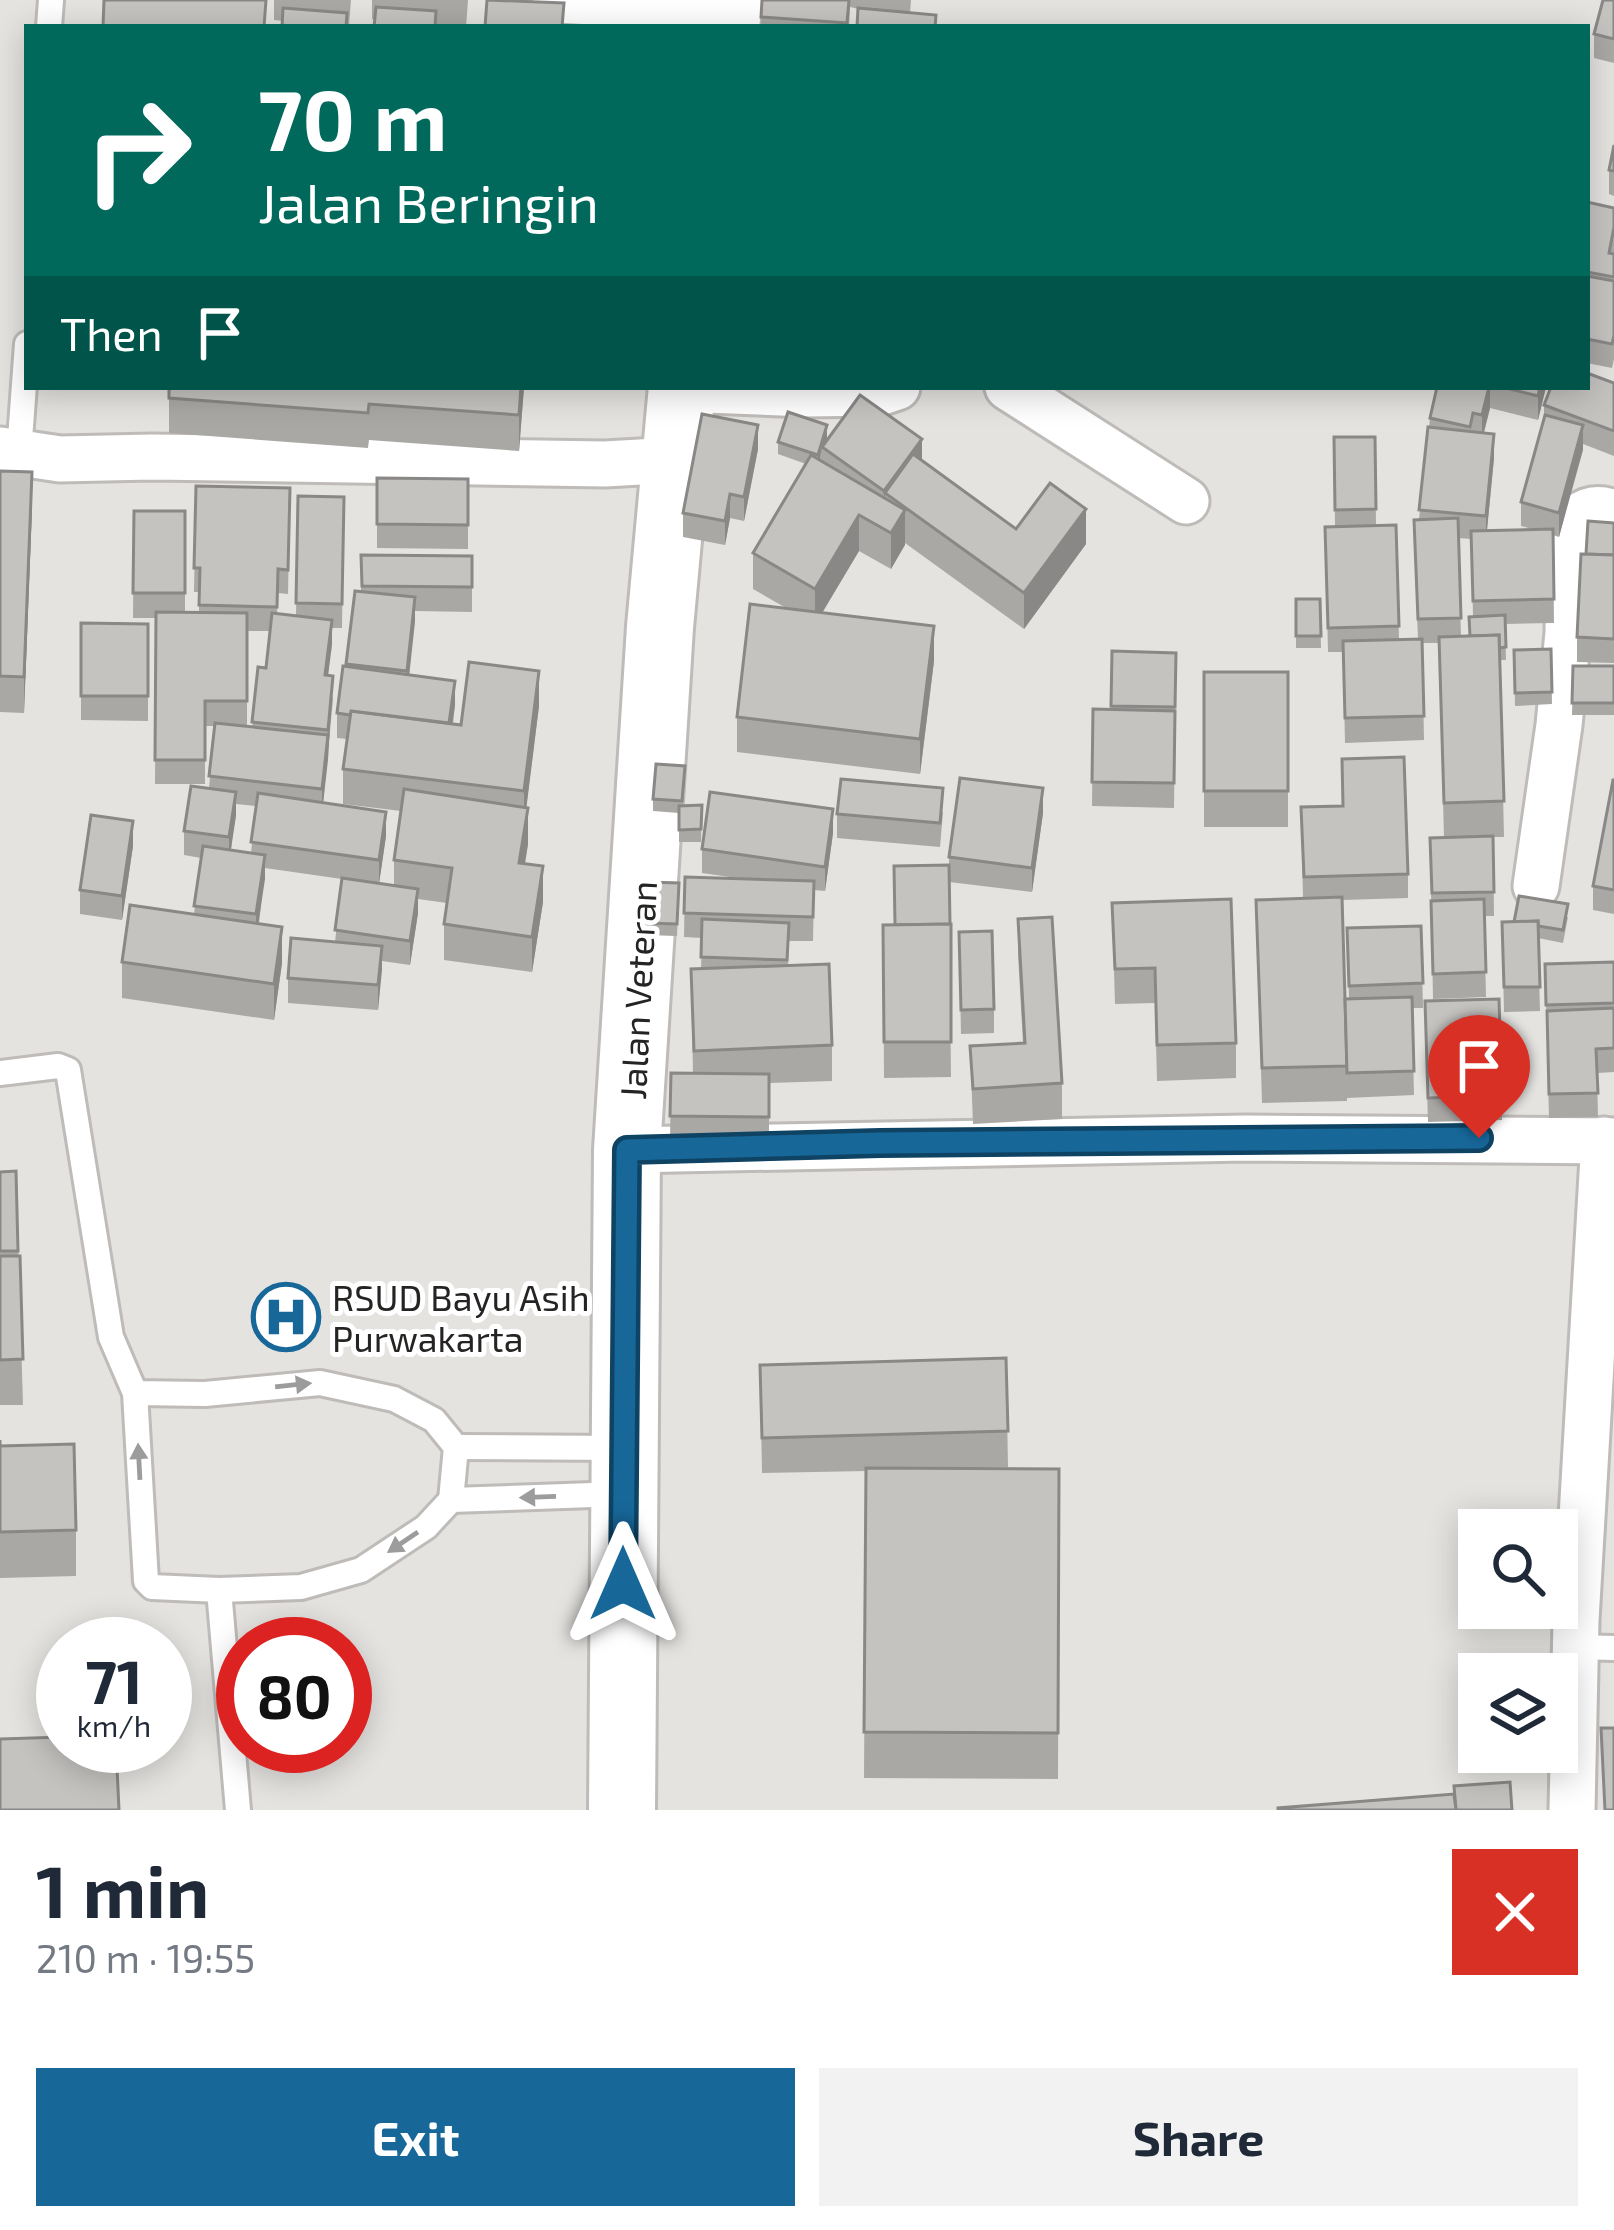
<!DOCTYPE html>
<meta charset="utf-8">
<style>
:root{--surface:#fff;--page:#f2f2f3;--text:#1f2937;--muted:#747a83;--accent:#176799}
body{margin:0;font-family:"Exo 2",sans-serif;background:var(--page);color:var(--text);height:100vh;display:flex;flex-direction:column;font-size:45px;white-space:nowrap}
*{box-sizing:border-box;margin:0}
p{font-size:39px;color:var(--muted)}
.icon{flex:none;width:66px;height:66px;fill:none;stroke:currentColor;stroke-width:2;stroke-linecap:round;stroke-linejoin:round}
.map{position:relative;height:1810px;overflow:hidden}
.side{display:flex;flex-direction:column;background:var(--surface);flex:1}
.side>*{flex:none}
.guide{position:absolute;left:24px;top:24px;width:1566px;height:366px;border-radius:0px;box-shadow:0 6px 30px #0003;background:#00695c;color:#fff;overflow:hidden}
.tools{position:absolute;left:1458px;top:1509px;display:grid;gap:24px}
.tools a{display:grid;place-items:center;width:120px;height:120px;border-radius:0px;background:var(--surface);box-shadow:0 6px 30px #0003;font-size:60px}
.speed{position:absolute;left:36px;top:1617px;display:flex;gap:24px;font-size:60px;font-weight:700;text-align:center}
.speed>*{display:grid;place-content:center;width:156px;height:156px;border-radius:50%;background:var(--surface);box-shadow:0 6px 30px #0003;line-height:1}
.speed small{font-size:30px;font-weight:400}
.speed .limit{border:18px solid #d22;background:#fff;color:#111}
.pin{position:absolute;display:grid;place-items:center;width:102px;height:102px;color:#fff;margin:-123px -51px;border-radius:50% 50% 50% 0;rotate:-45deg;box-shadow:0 0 12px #0007}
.pin .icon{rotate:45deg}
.me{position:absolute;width:132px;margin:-66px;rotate:0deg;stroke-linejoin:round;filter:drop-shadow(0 0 9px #0008)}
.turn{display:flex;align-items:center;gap:42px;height:252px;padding:0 36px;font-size:54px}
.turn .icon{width:156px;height:156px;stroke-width:2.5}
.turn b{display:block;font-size:84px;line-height:102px}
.then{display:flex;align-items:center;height:114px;padding:0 36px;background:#0003;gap:24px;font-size:45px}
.round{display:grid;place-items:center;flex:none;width:126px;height:126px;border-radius:0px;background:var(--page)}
.head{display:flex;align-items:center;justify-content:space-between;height:204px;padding:0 36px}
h1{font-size:72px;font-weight:700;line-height:90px}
.action{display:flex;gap:24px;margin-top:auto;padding:24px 36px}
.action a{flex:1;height:138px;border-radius:0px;background:var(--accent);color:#fff;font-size:48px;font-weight:700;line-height:138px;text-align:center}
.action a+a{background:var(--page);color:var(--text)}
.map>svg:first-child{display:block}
</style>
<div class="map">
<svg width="1614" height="1810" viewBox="0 0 1614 1810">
<rect width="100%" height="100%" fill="#e5e3e0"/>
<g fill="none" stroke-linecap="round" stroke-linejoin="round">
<g stroke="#bebbb9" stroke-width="30">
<g id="lane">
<polyline points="49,27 51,0"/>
<polyline points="19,453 27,344"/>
<polyline points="0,1073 58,1066 68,1070 111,1337 135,1393 146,1581 152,1587 219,1590 301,1587 361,1570 426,1527 451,1500 456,1447 434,1420 394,1399 320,1383 205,1394 135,1393"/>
<polyline points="456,1447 622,1448"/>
<polyline points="451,1500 621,1494"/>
<polyline points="219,1590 238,1810"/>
<polyline points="1575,1647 1614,1648"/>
</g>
</g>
<g stroke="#bebbb9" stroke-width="51">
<g id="street">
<polyline points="555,0 728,9"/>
<polyline points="1008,387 1186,501"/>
<polyline points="682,389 805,394 879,393 897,387"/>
<polyline points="0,450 60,459 152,457 605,464 675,460"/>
<path d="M 1536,886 L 1559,725 L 1568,633 L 1569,529 C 1580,511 1594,505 1614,513"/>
<polyline points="627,1150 1245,1138 1614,1141"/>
<polyline points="1572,1810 1576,1620 1604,1140"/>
</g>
</g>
<g stroke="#bebbb9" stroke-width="72">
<g id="highway">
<polyline points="726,27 729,0"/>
<polyline points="622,1810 627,1150 660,627 682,387"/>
</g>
</g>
<use href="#lane" stroke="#fff" stroke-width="24"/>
<use href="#street" stroke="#fff" stroke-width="45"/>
<use href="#highway" stroke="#fff" stroke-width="66"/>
</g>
<g fill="#a9a8a5" fill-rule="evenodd">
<polygon points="274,0 351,0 349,25 347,27 274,20"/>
<polygon points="372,0 468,0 466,27 436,24 436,27 372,19"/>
<polygon points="762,0 911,0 910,13 936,27 850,7 849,27 761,27"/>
<polygon points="1614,0 1614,63 1594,58 1594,34"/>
<polygon points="1614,145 1614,196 1609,194 1609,170"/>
<polygon points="1587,202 1614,208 1614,359 1612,368 1587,363"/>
<path d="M 1614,383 L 1614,456 L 1583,444 L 1559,537 L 1553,535 L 1554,623 L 1505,624 L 1506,660 L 1500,660 L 1504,837 L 1493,837 L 1494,916 L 1484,916 L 1486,997 L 1433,999 L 1430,838 L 1444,838 L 1439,643 L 1422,643 L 1424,740 L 1345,743 L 1343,652 L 1328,652 L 1325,527 L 1335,527 L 1334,437 L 1375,437 L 1376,526 L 1396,525 L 1399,640 L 1418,639 L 1414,544 L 1419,519 L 1430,418 L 1437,387 L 1546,387 L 1538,420 L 1490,408 L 1484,433 L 1494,458 L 1487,530 L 1532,529 L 1521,526 L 1521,502 L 1544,419 L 1544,405 ZM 1458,538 L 1471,539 L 1473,616 L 1469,636 L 1461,636 Z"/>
<polygon points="524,387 519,451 369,440 368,448 169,433 169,398"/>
<polygon points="825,387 880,387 880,389"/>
<polygon points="827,437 826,442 922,461 1016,529 1086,544 1024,629 905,543 891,569 859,551 822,612 934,661 920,774 737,752 737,717 786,608 753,589 753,553 806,464 778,454 778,442"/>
<polygon points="758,449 744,521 730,518 725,545 683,537 683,513"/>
<polygon points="0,471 32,507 24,713 0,712"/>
<polygon points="377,478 468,479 468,549 377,548"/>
<path d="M 196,486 L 290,488 L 288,594 L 278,593 L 277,614 L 296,616 L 298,496 L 344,497 L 342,628 L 332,628 L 328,675 L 333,700 L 323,803 L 386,836 L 379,883 L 394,885 L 394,860 L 401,811 L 343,804 L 343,769 L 347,739 L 337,738 L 337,713 L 346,666 L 355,591 L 361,592 L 361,555 L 472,556 L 472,612 L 415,611 L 409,675 L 455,705 L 453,724 L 461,725 L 539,706 L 526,808 L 528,844 L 525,864 L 543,902 L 532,972 L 444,960 L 444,924 L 447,903 L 418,899 L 418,913 L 410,965 L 382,961 L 378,1010 L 288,1003 L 288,978 L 335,942 L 342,879 L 265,868 L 259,923 L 282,963 L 274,1020 L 122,998 L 122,962 L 194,914 L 201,858 L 184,855 L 184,831 L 209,788 L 215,726 L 205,726 L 205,784 L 155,784 L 156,618 L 133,618 L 134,511 L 185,511 L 185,612 L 199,612 L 199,592 L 194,592 ZM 247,631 L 270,631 L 266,668 L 252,727 L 236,726 L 247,726 ZM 236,804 L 256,806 L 251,853 L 231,850 Z"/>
<polygon points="1614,523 1614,663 1577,662 1577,637 1586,554"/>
<polygon points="1296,599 1320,599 1321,648 1296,648"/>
<polygon points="81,623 148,624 148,721 81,720"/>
<polygon points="1551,649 1552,704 1515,706 1514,650"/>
<polygon points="1112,651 1176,653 1174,808 1092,806 1093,709 1111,709"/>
<polygon points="1573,666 1614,666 1614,715 1572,715"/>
<rect x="1204" y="672" width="84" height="155"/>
<polygon points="685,778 683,806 702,805 701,842 679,842 679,813 653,811 653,799"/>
<polygon points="1614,780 1614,914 1593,910 1593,886"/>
<polygon points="1301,807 1408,874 1408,898 1342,900 1345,999 1349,999 1347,928 1421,926 1423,1008 1412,1008 1414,1095 1347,1098 1347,1092 1347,1101 1262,1103 1256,900 1303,898"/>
<polygon points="943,812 940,847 837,838 837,814"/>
<polygon points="1043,813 1032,892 949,882 951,1077 884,1078 883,925 894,925 949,865 949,857"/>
<polygon points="833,833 825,891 814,890 813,941 789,941 788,966 832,1045 832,1081 769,1083 769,1142 670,1141 671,1073 693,1074 691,969 701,969 702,938 684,937 685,877 737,878 702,873 702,849"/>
<polygon points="133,846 122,920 80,914 80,890"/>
<polygon points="647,882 679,883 677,936 646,935"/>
<polygon points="1112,903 1236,1043 1236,1078 1157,1081 1155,1003 1115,1004"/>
<polygon points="1568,917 1563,943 1538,938 1540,1011 1504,1012 1502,922"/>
<polygon points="1018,919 1062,1083 1062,1119 973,1124 970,1046 1023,1043 1018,955"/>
<polygon points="959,932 994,1009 994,1033 961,1034"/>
<polygon points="1614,962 1614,1072 1597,1073 1598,1117 1549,1118 1545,964"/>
<polygon points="1425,1026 1502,1095 1502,1120 1428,1122"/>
<polygon points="16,1171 23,1405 0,1405 0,1172"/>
<polygon points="1006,1358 1008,1467 959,1468 1059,1469 1058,1779 864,1778 866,1471 762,1473 760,1365"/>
<polygon points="0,1440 0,1446 76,1530 76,1576 0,1578"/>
<polygon points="1601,1728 1614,1810 1604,1810"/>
</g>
<g fill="#8a8886">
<polygon points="521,387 524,387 519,451 519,415"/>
<polygon points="1490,387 1490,408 1482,439 1482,415"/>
<polygon points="1540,387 1546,387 1538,420 1538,396"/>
<polygon points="758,425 758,449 744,521 744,497"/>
<polygon points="827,425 827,437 824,449 822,447 818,467 818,455"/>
<polygon points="1583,425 1583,450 1559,537 1559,513"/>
<polygon points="1494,434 1494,458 1486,540 1486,516"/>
<polygon points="922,439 922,463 885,493 884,516 884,491"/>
<polygon points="32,472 32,507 24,713 24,677"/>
<polygon points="730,494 730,518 725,545 725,521"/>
<polygon points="1086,509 1086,544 1024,629 1024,593"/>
<polygon points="905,510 905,545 891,569 891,533"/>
<polygon points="859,515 859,551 815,625 815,589"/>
<polygon points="415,597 415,622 407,695 407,671"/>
<polygon points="332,620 332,645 325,699 325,675"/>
<polygon points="934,626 934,661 920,774 920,739"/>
<polygon points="539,671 539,706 524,827 524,791"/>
<polygon points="333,676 328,760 322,813 322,789"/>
<polygon points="455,681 455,705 448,753 448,728"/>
<polygon points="1043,788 1043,813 1032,892 1032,868"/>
<polygon points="236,792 236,816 229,862 229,837"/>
<polygon points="528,808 528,844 519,898 519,863"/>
<polygon points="833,809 833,833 825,891 825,867"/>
<polygon points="386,812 386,836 379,884 379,860"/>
<polygon points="133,821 133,846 122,920 122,896"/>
<polygon points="265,855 265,879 256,939 256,914"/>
<polygon points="543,866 543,902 532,972 532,937"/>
<polygon points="418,889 418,913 410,965 410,941"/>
<polygon points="282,927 282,963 274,1020 274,984"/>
<polygon points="382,946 382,970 378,1010 378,985"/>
</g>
<g fill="#c5c3c0" stroke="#8a8886" stroke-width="3">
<polygon points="104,0 266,0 264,27 103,27"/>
<polygon points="487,0 564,3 562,27 485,27"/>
<polygon points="762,0 849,0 847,23 761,17"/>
<polygon points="1603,0 1614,0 1614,39 1594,34"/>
<polygon points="376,7 436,11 435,27 374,27"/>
<polygon points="283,8 347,13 346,27 282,27"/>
<polygon points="858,8 936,15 935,27 857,27"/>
<polygon points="1614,145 1614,171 1609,170"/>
<polygon points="1587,202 1614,208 1614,227 1609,253 1614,254 1614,277 1587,272"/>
<polygon points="1587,276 1614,281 1614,335 1612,344 1587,339"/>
<polygon points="1587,373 1614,383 1614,431 1544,405 1551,387 1587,387"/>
<polygon points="169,387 521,387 519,415 369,404 368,413 169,398"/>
<polygon points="1437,387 1489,387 1482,415 1473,413 1470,427 1430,418"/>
<polygon points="1502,387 1540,387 1538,396"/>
<polygon points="860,395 922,439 884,491 822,447"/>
<polygon points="788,412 827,425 818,455 778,442"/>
<polygon points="702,414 758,425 744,497 730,494 725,521 683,513"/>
<polygon points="1545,415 1583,425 1559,513 1521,502"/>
<polygon points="1428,427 1494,434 1486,516 1419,510"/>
<polygon points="1334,437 1375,437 1376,509 1335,510"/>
<polygon points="913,454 1016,529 1050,483 1086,509 1024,593 885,493"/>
<polygon points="811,455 905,510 891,533 859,515 815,589 753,553"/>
<polygon points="0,471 32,472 24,677 0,676"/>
<polygon points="377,478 468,479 468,525 377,524"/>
<polygon points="196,486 290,488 288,570 278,569 277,607 199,605 200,568 194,568"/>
<polygon points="298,496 344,497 342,604 296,603"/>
<polygon points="134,511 185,511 185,593 133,593"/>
<polygon points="1458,518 1461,618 1418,619 1414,520"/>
<polygon points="1588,521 1614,523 1614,555 1586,554"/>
<polygon points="1396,525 1399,626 1328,628 1325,527"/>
<polygon points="1553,529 1554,599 1473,601 1471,531"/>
<polygon points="1581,554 1614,555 1614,639 1577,637"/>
<polygon points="361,555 472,556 472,587 362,586"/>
<polygon points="355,591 415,597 407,671 346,664"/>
<polygon points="1296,599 1320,599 1321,636 1296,636"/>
<polygon points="750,604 934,626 920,739 737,717"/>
<polygon points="156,612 247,613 247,701 205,701 205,760 155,760"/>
<polygon points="272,613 332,620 325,675 333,676 328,730 252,722 258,667 266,668"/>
<polygon points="1505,615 1506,647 1499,648 1499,635 1470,636 1469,617"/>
<polygon points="81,623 148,624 148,696 81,696"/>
<polygon points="1499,635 1504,801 1444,803 1439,637"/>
<polygon points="1422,639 1424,716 1345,718 1343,641"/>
<polygon points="1551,649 1552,692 1515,693 1514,650"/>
<polygon points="1112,651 1176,653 1175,707 1111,706"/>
<polygon points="469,662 539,671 524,791 343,769 351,711 461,725"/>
<polygon points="343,666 455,681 449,723 351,711 350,715 337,713"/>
<polygon points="1573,666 1614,666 1614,703 1572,703"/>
<rect x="1204" y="672" width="84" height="119"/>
<polygon points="1093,709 1175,711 1174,783 1092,782"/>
<polygon points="215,723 328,735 322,789 209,776"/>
<polygon points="1404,757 1408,874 1304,877 1301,807 1343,806 1342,759"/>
<polygon points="656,764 685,766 682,801 653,799"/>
<polygon points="960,778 1043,788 1032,868 949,857"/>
<polygon points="841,779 943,788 940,823 837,814"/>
<polygon points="1613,780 1614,780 1614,890 1593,886"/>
<polygon points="191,786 236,792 229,837 184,831"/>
<polygon points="404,789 528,808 519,863 543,866 532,937 444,924 452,868 394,860"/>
<polygon points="710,792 833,809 825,867 702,849"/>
<polygon points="258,793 386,812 379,860 251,842"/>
<polygon points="702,805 701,829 679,830 679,806"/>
<polygon points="91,815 133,821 122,896 80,890"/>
<polygon points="1493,836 1494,892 1432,893 1430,838"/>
<polygon points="203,846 265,855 256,914 194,906"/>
<polygon points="949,865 950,924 895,925 894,866"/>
<polygon points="685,877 814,881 813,917 684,913"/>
<polygon points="342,878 418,889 410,941 335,930"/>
<polygon points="647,882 679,883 677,924 646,923"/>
<polygon points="1519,896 1568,904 1563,930 1538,926 1538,921 1514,922"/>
<polygon points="1342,897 1347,1066 1262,1068 1256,900"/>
<polygon points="1231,899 1236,1043 1157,1045 1155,968 1115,969 1112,903"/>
<polygon points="1484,899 1486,972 1433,974 1431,901"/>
<polygon points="130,905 282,927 274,984 122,962"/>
<polygon points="1052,917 1062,1083 973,1089 970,1046 1025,1043 1018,919"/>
<polygon points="702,919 789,923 787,960 701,957"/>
<polygon points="1538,921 1540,987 1504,987 1502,922"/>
<polygon points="951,924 951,1042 884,1042 883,925"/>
<polygon points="1421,926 1423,983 1349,986 1347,928"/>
<polygon points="992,931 994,1009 961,1010 959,932"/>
<polygon points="291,938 382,946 378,985 288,978"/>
<polygon points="1614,962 1614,1003 1546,1005 1545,964"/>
<polygon points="829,964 832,1045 694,1051 691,969"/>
<polygon points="1412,997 1414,1071 1347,1073 1345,999"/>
<polygon points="1499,999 1502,1095 1428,1098 1425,1001"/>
<polygon points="1614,1008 1614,1048 1596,1049 1598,1093 1549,1094 1547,1011"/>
<polygon points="671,1073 769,1074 769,1117 670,1116"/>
<polygon points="16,1171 18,1251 0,1251 0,1172"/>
<polygon points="0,1256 20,1256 23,1359 0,1360"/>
<polygon points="1006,1358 1008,1431 762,1438 760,1365"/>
<polygon points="0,1440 0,1446 74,1444 76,1530 0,1532"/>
<polygon points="866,1468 1059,1469 1058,1733 864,1732"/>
<polygon points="1601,1728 1614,1728 1614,1810 1605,1810"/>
<polygon points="63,1737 63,1746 116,1746 119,1810 0,1810 0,1739"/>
<polygon points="1510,1782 1512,1810 1456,1810 1454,1786"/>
<polygon points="1454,1794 1456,1810 1278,1810 1278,1808"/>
</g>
<defs><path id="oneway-solid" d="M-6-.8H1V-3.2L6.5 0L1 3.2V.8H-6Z" transform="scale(3)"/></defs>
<g fill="#9d9c9c">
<use href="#oneway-solid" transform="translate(293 1385) rotate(-6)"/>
<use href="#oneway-solid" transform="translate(139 1462) rotate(-93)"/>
<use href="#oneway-solid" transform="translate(538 1497) rotate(178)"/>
<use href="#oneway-solid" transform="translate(403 1542) rotate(146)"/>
</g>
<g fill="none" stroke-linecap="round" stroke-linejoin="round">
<g stroke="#0f4363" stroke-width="30">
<polyline id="route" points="623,1584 627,1150 880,1143 1479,1138"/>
</g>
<use href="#route" stroke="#176799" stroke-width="21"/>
</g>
<defs>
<g id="hospital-ring" transform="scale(3.45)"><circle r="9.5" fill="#fff" stroke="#176799" stroke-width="1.5"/><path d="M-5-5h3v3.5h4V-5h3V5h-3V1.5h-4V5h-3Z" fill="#176799"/></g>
</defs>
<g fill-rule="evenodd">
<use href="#hospital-ring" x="286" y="1317"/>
</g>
<g text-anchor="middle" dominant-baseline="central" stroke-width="10" stroke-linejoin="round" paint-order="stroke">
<g font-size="36" fill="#252423" stroke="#fff">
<text transform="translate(637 990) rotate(-87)">Jalan Veteran</text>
</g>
<g font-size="36" fill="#252423" stroke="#fff" text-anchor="start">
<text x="332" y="1296">RSUD Bayu Asih<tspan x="332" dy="41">Purwakarta</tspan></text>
</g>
</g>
</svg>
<div class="tools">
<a><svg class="icon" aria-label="search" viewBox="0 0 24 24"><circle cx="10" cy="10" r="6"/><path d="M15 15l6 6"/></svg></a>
<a><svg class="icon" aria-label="layers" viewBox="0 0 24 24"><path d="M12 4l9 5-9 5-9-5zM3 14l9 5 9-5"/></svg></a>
</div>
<div class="speed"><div>71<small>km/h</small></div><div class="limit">80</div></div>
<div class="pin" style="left:1479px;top:1138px;background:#d93025"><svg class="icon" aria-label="arrive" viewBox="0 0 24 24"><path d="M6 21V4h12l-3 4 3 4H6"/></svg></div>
<svg class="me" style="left:623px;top:1584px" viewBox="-20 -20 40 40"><path d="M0-17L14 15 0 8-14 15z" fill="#176799" stroke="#fff" stroke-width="4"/></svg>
<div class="guide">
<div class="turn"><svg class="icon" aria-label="right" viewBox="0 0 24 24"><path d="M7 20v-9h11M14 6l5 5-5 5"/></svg><div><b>70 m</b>Jalan Beringin</div></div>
<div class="then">Then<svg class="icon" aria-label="arrive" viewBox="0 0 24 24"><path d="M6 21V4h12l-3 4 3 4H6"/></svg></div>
</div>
</div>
<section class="side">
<div class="head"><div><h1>1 min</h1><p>210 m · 19:55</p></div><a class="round" style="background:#d93025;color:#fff"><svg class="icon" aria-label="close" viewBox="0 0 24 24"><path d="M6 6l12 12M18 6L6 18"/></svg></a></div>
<div class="action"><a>Exit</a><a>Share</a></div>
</section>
